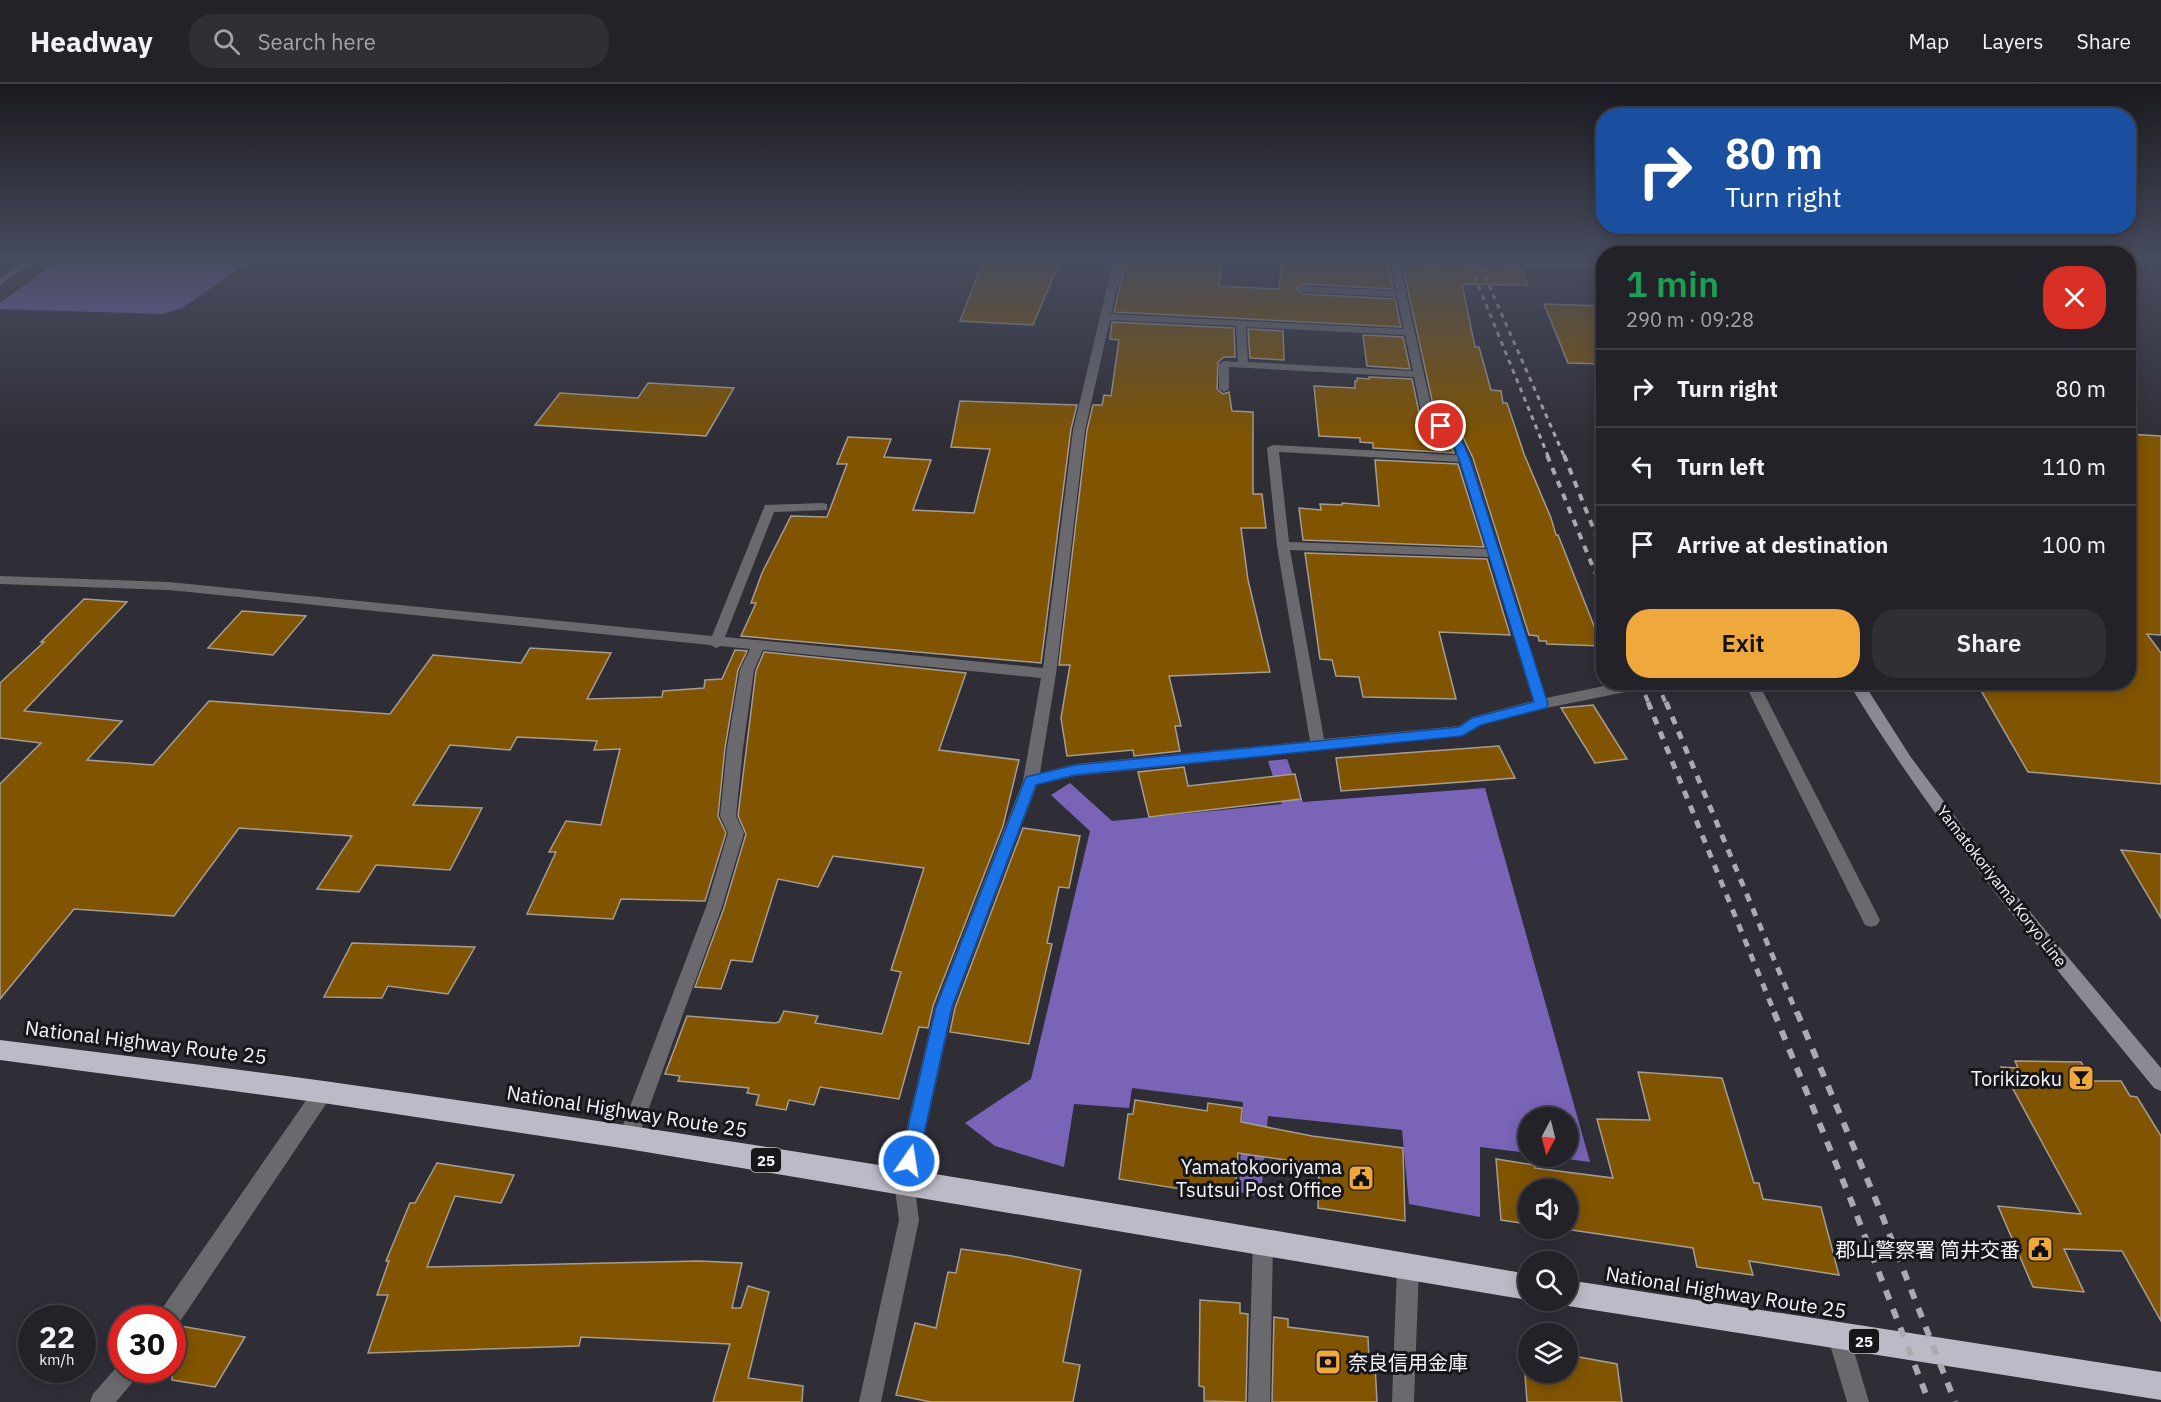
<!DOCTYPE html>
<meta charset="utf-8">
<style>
:root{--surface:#232229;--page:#2f2f35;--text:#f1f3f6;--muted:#a3a4a8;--line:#403f46;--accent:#eea83c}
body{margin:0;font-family:"IBM Plex Sans","Noto Sans JP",sans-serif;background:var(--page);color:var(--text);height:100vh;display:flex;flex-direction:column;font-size:22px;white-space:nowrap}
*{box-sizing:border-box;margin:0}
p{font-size:20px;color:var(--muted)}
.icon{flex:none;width:33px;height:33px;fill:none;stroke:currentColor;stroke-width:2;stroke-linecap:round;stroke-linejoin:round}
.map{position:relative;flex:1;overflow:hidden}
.sheet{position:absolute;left:1596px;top:162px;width:540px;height:444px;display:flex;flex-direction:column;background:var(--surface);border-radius:24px;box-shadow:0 3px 15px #0003,0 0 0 2px var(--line)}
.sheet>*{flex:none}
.top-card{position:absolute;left:1596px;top:24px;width:540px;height:126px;border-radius:24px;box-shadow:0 3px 15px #0003,0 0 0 2px var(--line);background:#1a4fa0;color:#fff;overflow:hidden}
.needle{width:39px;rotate:187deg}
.controls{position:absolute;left:1518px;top:1023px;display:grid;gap:12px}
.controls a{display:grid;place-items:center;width:60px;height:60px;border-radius:50%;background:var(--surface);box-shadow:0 3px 15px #0003,0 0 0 2px var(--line);font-size:30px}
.speed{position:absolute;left:18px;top:1221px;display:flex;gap:12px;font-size:30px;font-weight:700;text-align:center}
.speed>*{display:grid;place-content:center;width:78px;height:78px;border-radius:50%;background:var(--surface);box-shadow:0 3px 15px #0003,0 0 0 2px var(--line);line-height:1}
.speed small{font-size:15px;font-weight:400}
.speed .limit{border:9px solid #d22;background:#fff;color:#111}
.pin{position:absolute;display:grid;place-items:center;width:51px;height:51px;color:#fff;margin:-26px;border:3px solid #fff;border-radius:50%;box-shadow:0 2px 6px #0007}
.me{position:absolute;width:66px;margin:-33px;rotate:13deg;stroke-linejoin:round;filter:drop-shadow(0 0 4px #0008)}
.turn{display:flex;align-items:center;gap:21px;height:126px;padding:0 30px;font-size:27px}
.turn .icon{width:78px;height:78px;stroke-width:2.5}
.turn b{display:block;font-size:42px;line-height:51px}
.round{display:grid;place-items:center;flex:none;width:63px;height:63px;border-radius:24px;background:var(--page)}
.summary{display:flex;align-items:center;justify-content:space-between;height:102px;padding:0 30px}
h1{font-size:36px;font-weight:600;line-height:45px;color:#1e9e55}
.primary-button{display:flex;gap:12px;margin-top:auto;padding:12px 30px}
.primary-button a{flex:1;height:69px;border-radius:24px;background:var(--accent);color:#111;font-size:24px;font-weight:600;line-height:69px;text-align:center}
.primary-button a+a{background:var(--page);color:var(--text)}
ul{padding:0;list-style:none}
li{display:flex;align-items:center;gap:18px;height:78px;padding:0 30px;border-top:2px solid var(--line)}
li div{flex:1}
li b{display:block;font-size:22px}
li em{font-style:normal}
header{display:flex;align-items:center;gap:36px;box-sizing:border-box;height:84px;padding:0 30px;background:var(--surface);border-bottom:2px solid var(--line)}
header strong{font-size:28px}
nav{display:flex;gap:33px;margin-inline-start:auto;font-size:21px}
.search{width:420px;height:54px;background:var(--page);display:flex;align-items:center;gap:15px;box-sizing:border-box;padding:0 21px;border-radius:24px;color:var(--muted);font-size:22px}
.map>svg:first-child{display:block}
</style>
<header>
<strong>Headway</strong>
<div class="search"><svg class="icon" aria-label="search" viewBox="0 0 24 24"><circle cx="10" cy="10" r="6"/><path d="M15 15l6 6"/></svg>Search here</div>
<nav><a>Map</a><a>Layers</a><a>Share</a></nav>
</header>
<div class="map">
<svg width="2161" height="1318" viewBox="0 0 2161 1318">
<rect width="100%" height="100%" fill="#2f2e37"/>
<g fill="#7a64b8">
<polygon points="62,174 255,174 182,224 162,230 0,225 0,219"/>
<polygon points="1287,675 1303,718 1485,704 1590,1078 1552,1073 1568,1072 1568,1034 1528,1034 1528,1069 1480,1063 1480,1133 1409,1120 1402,1046 1268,1032 1261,1112 1239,1108 1243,1018 1132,1004 1129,1024 1074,1020 1064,1083 995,1062 965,1039 1031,995 1090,747 1051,711 1070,699 1112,737 1282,720 1268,677"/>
</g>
<g fill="#805400" stroke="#a59d93" stroke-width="1.5">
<polygon points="994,174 1060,177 1033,241 960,237 984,175"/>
<polygon points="1126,174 1178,174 1222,179 1219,202 1279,205 1282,176 1284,175 1388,179 1393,205 1303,200 1296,206 1303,210 1395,215 1401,243 1114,228"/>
<polygon points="1402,179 1521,185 1528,201 1462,200 1475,263 1479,263 1491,306 1501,307 1503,319 1507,319 1524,370 1551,434 1556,451 1558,451 1602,562 1547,560 1546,557 1539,557 1538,552 1529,551 1473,374 1460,347 1435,330"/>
<polygon points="1544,220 1604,222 1604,280 1568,279"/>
<polygon points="1112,238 1234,244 1235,273 1224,273 1218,278 1217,305 1223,310 1229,308 1232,327 1253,328 1253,410 1262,410 1266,444 1241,444 1248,496 1270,588 1169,592 1181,642 1175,642 1180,667 1134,672 1133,666 1067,672 1061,634 1070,581 1059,581 1087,346 1093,321 1102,321 1104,311 1111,312 1119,256 1110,255"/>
<polygon points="1248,245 1283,247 1284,276 1250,274"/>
<polygon points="1363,251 1403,253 1410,285 1367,282"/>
<polygon points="1369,293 1412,295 1420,333 1447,353 1454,369 1373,364 1373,359 1360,358 1360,354 1319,352 1314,302 1355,304 1355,297 1357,297 1357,294 1369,295"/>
<polygon points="648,299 734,304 706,352 535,341 560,309 638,314"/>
<polygon points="960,317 1077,321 1071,345 1041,579 741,552 756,519 751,519 762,489 791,432 827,433 847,380 837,380 848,353 891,355 884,373 931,376 913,426 974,429 990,365 951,363"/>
<polygon points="2128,350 2161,352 2161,551 2147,550 2161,569 2161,700 2028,688 1976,598 2128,598"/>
<polygon points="1375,376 1458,380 1484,463 1303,456 1299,424 1321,426 1320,420 1342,421 1342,419 1379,422"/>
<polygon points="1305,469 1487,475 1510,551 1439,548 1456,615 1363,613 1359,593 1336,592 1332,576 1320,575"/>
<polygon points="84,515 127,518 24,627 122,637 87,676 153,681 209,617 390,630 433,571 521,579 530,564 611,569 587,615 662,613 663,607 704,604 705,596 722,595 735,566 747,567 738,586 725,664 718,732 726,749 705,817 621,815 613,835 527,830 556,768 549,768 566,737 601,741 620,665 594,666 597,657 517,653 510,666 450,661 413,721 482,724 450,786 376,781 359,808 317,805 352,752 239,744 174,832 74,825 0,915 0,700 41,659 0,654 0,599 44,558 41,558"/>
<polygon points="242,527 306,532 273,571 208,564"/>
<polygon points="764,568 966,589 939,666 1019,676 1003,742 933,922 928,944 919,943 899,1015 820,1003 814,1021 789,1016 786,1026 756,1021 759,1011 747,1009 749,1004 678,997 680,992 665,990 687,932 775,939 779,938 784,927 818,932 815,939 882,950 901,888 891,886 924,784 833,772 818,803 778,795 752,878 731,876 721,905 695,903 724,824 746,750 738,732 756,587"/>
<polygon points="1593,621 1627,675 1595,679 1561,624"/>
<polygon points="1499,662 1515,694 1341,707 1336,674"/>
<polygon points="1184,683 1188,702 1295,690 1301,715 1149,733 1138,688"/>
<polygon points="1023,744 1080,752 1069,804 1059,803 1047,859 1052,860 1029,960 950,948 955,924"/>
<polygon points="2121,766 2161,770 2161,834"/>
<polygon points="352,859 475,863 448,910 388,902 382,914 324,913"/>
<polygon points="2015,977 2081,978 2092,997 2121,997 2130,1012 2137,1013 2161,1052 2161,1237 2122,1167 2064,1165 2084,1208 2033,1203 1998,1122 2081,1130 2001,983 2018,984"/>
<polygon points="1638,988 1722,994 1754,1099 1759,1099 1763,1115 1821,1123 1839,1191 1749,1177 1753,1191 1697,1183 1693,1164 1558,1144 1568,1144 1568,1106 1528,1106 1528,1140 1501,1136 1496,1075 1534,1081 1535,1084 1613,1094 1597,1035 1650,1036"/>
<polygon points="1135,1016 1207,1027 1208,1019 1242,1024 1241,1038 1312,1052 1403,1064 1405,1137 1318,1124 1319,1081 1238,1069 1235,1114 1119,1095 1128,1030 1133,1030"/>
<polygon points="437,1079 514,1091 501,1119 455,1112 427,1183 699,1177 742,1179 732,1224 741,1224 748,1202 769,1208 748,1294 803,1302 802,1318 713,1318 730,1260 581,1253 579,1262 368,1269 388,1211 377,1211 389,1177 386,1177 410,1119 415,1119"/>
<polygon points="961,1165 1012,1172 1081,1186 1063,1278 1080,1281 1073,1318 931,1318 896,1311 915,1239 936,1244 948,1188 956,1189"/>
<polygon points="1200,1216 1240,1219 1240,1229 1248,1230 1246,1318 1204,1317 1204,1303 1199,1302"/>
<polygon points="1274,1233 1288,1235 1288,1243 1368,1253 1369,1279 1375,1280 1377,1318 1272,1318"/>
<polygon points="180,1242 245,1253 215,1303 172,1296 172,1253"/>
<polygon points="1523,1263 1528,1264 1528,1288 1568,1288 1568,1271 1617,1280 1622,1318 1527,1318"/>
</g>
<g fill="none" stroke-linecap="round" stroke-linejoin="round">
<g fill="#6a6a6e" fill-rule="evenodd">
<path d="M 1114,174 L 1124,174 L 1111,230 L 1404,245 L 1397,213 L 1303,208 L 1298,205 L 1303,202 L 1396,207 L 1390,177 L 1385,174 L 1449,174 L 1604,181 L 1604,187 L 1399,177 L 1433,331 L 1458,348 L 1471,375 L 1546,614 L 1623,598 L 1658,598 L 1651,603 L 1541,625 L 1482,641 L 1462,652 L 1075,692 L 1037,701 L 953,923 L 914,1098 L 919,1136 L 881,1318 L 859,1318 L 899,1136 L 894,1098 L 935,923 L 1023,697 L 1041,594 L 763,566 L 754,586 L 743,664 L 736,732 L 744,749 L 722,823 L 638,1054 L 635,1061 L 628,1063 L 621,1061 L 618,1054 L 706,823 L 728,749 L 720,732 L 727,664 L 740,586 L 750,565 L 721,562 L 716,564 L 710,561 L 169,506 L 0,500 L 0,492 L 169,498 L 712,552 L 765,421 L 823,419 L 827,420 L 827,426 L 774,428 L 725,553 L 1043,584 L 1073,346 ZM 1110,236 L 1236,242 L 1238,278 L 1224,277 L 1219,280 L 1219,305 L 1224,308 L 1229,305 L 1229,283 L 1414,293 L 1422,333 L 1449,352 L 1457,371 L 1273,361 L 1267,364 L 1277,462 L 1310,657 L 1075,680 L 1040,689 L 1056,590 L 1085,346 ZM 1246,243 L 1405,251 L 1413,287 L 1248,278 ZM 1279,368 L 1460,378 L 1487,465 L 1289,458 ZM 1290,466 L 1489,473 L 1533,617 L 1472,633 L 1459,642 L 1324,655 Z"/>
<polygon points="1744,598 1758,598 1880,836 1877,841 1871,843 1865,841"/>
<polygon points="323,999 330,1002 333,1008 330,1014 177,1242 172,1243 172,1234 158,1234 161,1226 316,1002"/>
<polygon points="1263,1147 1270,1150 1273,1157 1270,1318 1248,1318 1253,1157 1256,1150"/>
<polygon points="1408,1172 1416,1175 1419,1183 1414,1318 1392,1318 1397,1183 1400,1175"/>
<polygon points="1839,1243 1847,1246 1850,1254 1869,1318 1847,1318 1828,1254 1831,1246"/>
<polygon points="122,1277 122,1286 139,1286 136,1294 116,1318 90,1318 93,1310"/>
</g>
<g fill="#8b8a92" fill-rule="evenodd">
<polygon points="28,174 39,174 0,201 0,194"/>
<path d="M 1848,598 L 1863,598 L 1910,672 L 1995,786 L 2161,984 L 2161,1007 L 2154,1004 C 2047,873 1936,744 1848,598 Z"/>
</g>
<g fill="#bcbac6" fill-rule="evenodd">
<path d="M 0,956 C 108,970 216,982 324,997 C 726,1053 1128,1121 1528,1190 L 1528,1216 L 628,1065 L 323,1019 L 0,976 Z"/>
<polygon points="1568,1196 2161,1288 2161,1316 1568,1222 1558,1216 1568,1216"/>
</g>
<g stroke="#abaab1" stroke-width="3" stroke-dasharray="5 5" stroke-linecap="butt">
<polyline points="1467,174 1548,372"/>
<polyline points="1477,174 1564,372"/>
</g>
<g stroke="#abaab1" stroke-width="4" stroke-dasharray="7 7" stroke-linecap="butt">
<polyline points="1547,371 1604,510"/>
<polyline points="1564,371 1604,471"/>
<polyline points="1640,598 1649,620"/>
<polyline points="1657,598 1666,620"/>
</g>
<g stroke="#abaab1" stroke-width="5" stroke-dasharray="8 8" stroke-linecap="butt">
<polyline points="1648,618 1775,930"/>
<polyline points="1666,618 1797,930"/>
</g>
<g stroke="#abaab1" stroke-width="6" stroke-dasharray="10 10" stroke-linecap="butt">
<polyline points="1774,928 1852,1119 1929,1318"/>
<polyline points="1797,928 1878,1121 1955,1318"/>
</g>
</g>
<linearGradient id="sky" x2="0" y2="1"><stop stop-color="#1a191e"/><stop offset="0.49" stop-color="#474c5e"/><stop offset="1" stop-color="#474c5e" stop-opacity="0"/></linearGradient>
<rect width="2161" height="358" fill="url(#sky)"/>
<polygon fill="#1a73e8" stroke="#114b97" stroke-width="1.5" points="1441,339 1458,348 1470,375 1548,620 1546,624 1481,641 1462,652 1075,691 1036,701 952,923 918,1077 915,1083 909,1085 903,1083 900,1077 936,923 1026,693 1075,681 1459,643 1472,634 1534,618 1459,375 1450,352 1436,342"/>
<defs>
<g id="bar-square" transform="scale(1.35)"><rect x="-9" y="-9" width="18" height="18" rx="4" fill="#eea83c" stroke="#17171b"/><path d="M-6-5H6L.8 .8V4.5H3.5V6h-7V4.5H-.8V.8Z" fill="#111"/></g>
<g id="civic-square" transform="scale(1.35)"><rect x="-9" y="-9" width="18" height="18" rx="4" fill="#eea83c" stroke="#17171b"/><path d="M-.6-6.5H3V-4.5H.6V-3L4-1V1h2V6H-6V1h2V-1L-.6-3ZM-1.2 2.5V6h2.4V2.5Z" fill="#111"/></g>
<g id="bank-square" transform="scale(1.35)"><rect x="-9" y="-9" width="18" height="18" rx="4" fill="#eea83c" stroke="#17171b"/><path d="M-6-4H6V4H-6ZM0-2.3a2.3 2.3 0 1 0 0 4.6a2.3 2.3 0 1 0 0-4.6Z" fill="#111"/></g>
</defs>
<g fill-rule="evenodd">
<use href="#bar-square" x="2081" y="994"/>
<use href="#civic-square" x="1361" y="1094"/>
<use href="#civic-square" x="2040" y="1165"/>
<use href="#bank-square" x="1328" y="1278"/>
</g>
<g text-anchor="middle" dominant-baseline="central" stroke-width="6" stroke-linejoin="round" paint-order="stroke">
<g fill="#17171b" stroke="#b2b2b7" stroke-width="1.5">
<rect x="751" y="1064" width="30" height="24" rx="4.5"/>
<rect x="1849" y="1245" width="30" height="24" rx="4.5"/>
</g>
<g font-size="15" font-weight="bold" fill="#f5f4fa">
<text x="766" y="1076">25</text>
<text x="1864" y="1257">25</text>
</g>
<g font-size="16" fill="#f5f4fa" stroke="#17171b">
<text transform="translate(2002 802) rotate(52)">Yamatokoriyama Koryo Line</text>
</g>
<g font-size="20" fill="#f5f4fa" stroke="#17171b">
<text transform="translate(146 958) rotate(7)">National Highway Route 25</text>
<text transform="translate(627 1027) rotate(9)">National Highway Route 25</text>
<text transform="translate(1726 1208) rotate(9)">National Highway Route 25</text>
</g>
<g font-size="20" fill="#f5f4fa" stroke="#17171b" text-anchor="end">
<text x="2062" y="994">Torikizoku</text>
<text x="1342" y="1082">Yamatokooriyama<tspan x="1342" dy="23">Tsutsui Post Office</tspan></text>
<text x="2020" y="1165">郡山警察署 筒井交番</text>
<text x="1348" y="1278" text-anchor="start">奈良信用金庫</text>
</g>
</g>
</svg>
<div class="controls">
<a><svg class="needle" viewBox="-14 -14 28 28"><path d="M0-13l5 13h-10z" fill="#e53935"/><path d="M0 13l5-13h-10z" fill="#a3a4a8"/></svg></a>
<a><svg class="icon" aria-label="sound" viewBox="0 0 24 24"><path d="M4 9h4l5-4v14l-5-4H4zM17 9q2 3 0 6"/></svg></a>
<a><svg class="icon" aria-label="search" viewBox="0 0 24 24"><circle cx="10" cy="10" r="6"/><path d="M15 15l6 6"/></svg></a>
<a><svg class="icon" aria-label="layers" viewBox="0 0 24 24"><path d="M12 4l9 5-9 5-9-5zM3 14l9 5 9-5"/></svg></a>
</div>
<div class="speed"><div>22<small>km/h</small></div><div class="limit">30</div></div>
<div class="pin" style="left:1441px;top:342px;background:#d93025"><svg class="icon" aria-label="arrive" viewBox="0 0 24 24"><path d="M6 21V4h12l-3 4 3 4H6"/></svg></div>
<svg class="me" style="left:909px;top:1077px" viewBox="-20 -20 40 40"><circle r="17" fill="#1a73e8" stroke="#fff" stroke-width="3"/><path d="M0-11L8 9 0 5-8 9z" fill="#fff"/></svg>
<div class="top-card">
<div class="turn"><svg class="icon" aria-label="right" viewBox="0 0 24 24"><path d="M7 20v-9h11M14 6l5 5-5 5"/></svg><div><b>80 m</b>Turn right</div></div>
</div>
<section class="sheet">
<div class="summary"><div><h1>1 min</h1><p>290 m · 09:28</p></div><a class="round" style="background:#d93025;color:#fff"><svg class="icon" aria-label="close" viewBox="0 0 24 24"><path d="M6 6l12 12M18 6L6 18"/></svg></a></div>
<ul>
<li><svg class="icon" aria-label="right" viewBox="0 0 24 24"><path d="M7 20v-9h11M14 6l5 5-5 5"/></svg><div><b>Turn right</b></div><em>80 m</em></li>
<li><svg class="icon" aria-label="left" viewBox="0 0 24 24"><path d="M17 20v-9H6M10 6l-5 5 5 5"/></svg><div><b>Turn left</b></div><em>110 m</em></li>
<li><svg class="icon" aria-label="arrive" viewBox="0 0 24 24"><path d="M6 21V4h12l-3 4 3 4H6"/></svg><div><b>Arrive at destination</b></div><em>100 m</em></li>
</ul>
<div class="primary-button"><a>Exit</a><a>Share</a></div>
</section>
</div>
